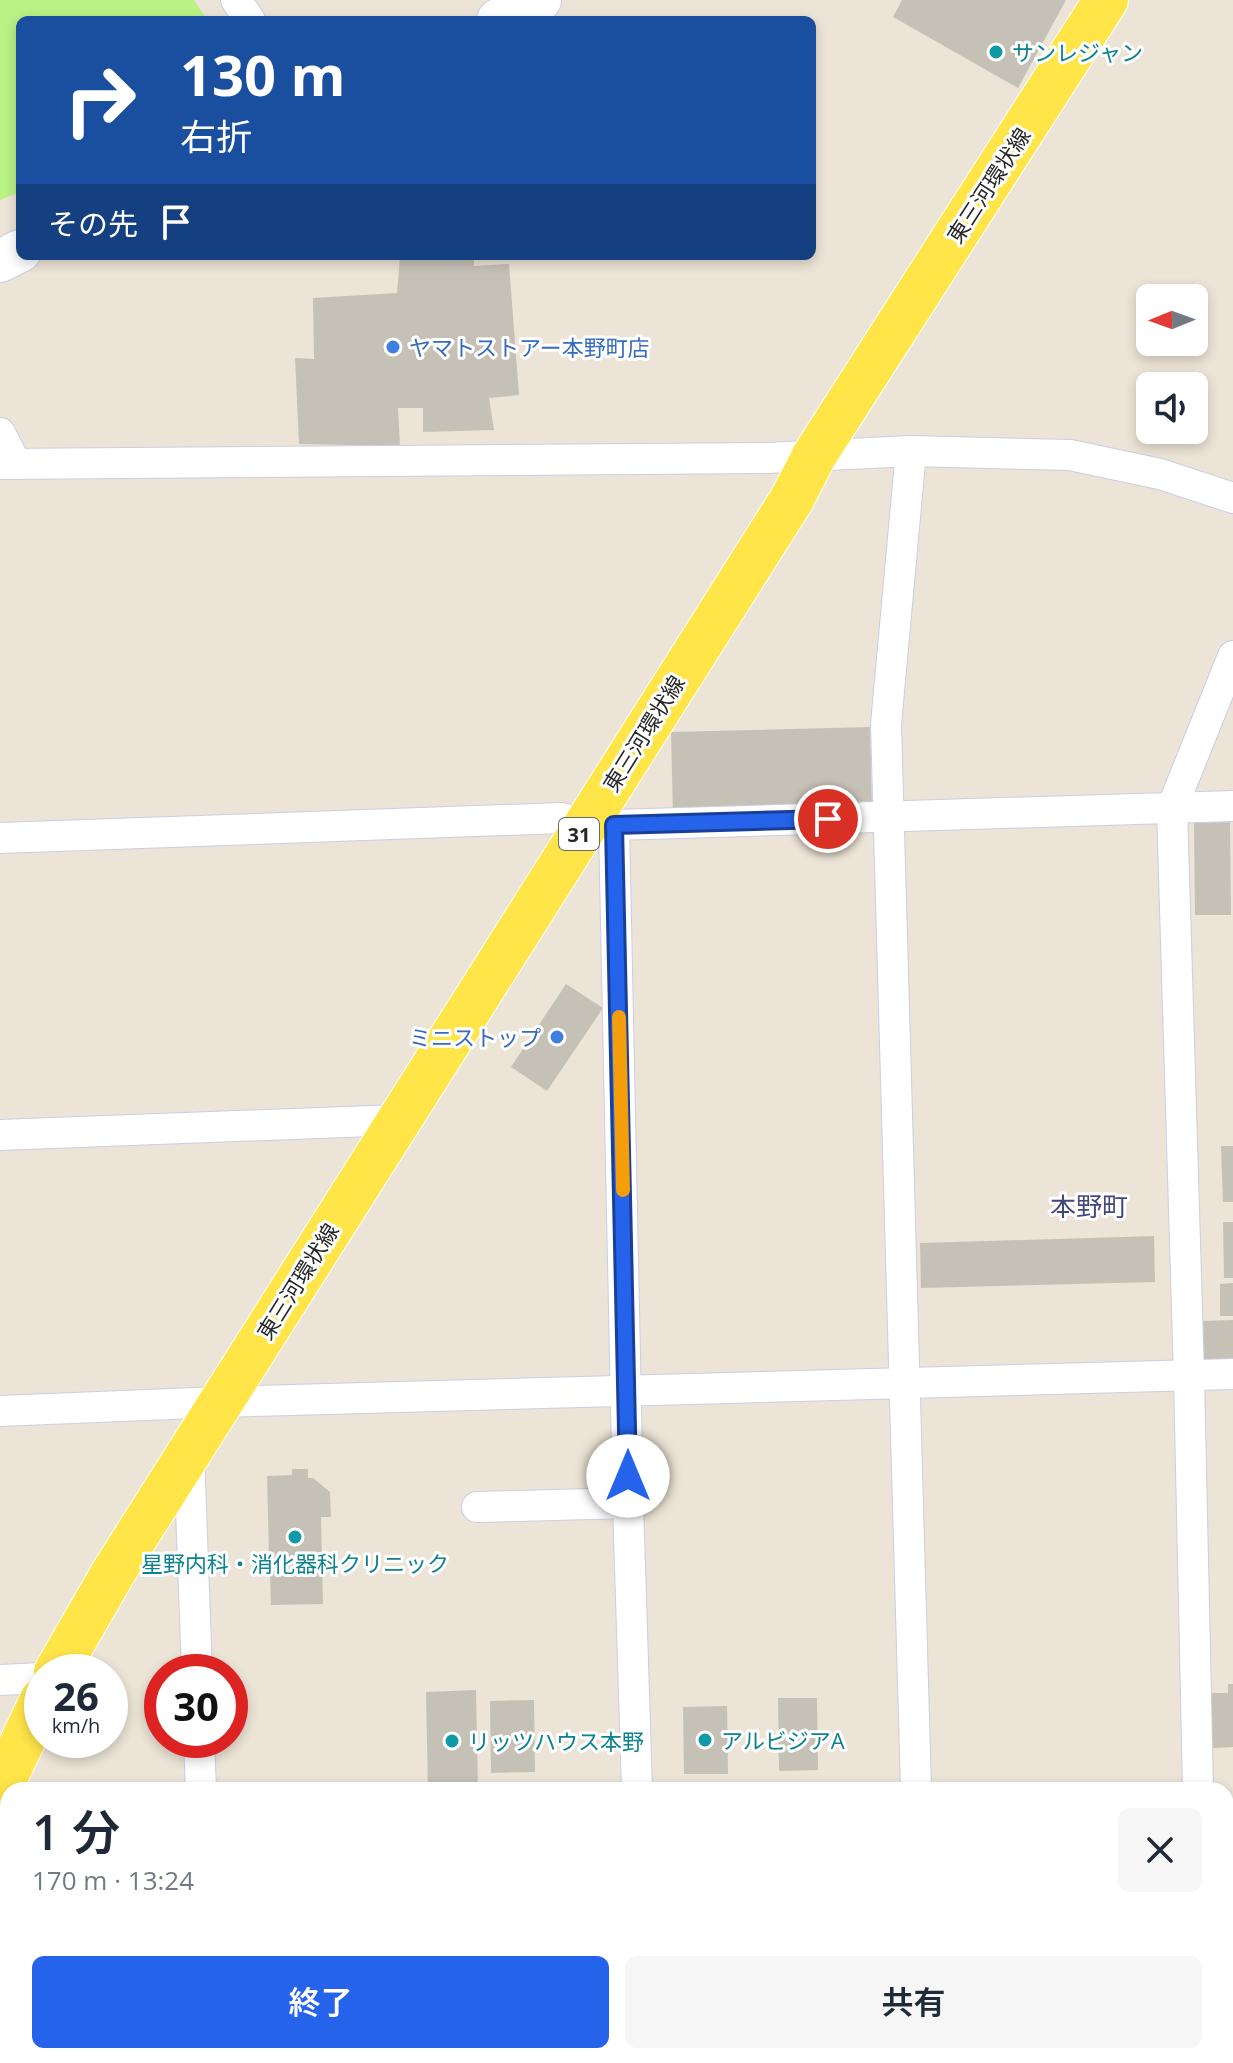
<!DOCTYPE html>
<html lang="ja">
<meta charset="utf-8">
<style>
:root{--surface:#fff;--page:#f6f6f7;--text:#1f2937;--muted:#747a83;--accent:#2563eb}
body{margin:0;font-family:"Open Sans","Noto Sans JP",sans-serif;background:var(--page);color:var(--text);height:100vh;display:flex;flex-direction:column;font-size:30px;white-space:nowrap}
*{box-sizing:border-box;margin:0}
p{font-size:26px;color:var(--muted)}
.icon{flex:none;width:44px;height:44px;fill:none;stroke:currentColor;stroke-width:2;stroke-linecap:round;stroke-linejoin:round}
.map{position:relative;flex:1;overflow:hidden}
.details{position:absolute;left:0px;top:1782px;width:1234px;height:282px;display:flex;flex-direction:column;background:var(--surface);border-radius:24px 24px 0 0;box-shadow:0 4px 12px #0003}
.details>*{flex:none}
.top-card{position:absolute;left:16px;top:16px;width:800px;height:244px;border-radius:12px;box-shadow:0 4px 12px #0003;background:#1a4fa0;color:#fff;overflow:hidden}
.needle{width:52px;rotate:269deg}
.tools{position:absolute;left:1136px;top:284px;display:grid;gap:16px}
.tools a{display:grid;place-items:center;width:72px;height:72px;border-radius:12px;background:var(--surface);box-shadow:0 4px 12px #0003;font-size:40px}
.speed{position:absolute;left:24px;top:1654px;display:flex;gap:16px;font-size:40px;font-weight:700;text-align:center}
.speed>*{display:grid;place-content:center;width:104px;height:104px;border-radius:50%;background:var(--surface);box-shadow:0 4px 12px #0003;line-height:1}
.speed small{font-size:20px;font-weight:400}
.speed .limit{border:12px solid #d22;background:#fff;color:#111}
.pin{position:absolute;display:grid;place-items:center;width:68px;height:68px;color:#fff;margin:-34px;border:4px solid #fff;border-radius:50%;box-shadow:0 2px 8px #0007}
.me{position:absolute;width:88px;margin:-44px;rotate:0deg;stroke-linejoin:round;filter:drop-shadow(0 0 6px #0008)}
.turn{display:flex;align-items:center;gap:28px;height:168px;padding:0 32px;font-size:36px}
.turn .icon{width:104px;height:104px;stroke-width:2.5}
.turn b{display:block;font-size:56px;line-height:68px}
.then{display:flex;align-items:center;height:76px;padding:0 32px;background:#0003;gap:16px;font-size:30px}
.round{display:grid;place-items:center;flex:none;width:84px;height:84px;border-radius:12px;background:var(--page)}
.headline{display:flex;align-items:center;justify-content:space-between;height:136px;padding:0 32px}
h1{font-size:48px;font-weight:600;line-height:60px}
.primary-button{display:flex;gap:16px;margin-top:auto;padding:16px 32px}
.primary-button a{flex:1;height:92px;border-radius:12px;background:var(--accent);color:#fff;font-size:32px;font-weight:600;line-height:92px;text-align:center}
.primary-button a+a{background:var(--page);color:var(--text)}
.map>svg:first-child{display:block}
</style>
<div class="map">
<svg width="1233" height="2063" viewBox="0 0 1233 2063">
<rect width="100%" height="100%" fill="#ece4d6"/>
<polygon fill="#baf286" points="0,0 194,0 207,20 20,20 20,192 0,200"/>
<g fill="#c6c1b6">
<polygon points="902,0 1066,0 1018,88 893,17"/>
<polygon points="400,256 474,256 474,266 509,264 519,395 489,398 494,430 423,432 423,408 398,408 400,446 299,444 295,358 314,359 313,298 397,293"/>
<polygon points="870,727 872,810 673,815 671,732"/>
<polygon points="1230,822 1231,915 1195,915 1194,823"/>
<polygon points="566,984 603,1008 547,1091 511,1067"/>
<polygon points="1221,1146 1233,1146 1233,1202 1223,1202"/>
<polygon points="1223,1222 1233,1222 1233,1278 1224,1278"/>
<polygon points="1154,1236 1155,1282 921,1288 920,1243"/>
<polygon points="1233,1283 1233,1316 1220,1316 1220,1284"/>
<polygon points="1233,1320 1233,1361 1202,1361 1201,1321"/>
<polygon points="292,1469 308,1469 308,1478 313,1478 330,1492 331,1517 321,1517 323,1604 271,1605 270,1575 265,1566 269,1556 267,1476 292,1475"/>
<polygon points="1228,1684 1233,1684 1233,1747 1212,1748 1212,1693 1228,1693"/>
<polygon points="476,1690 478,1790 428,1790 426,1692"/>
<polygon points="778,1698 817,1698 818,1770 779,1771"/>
<polygon points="534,1700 535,1772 491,1773 490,1701"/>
<polygon points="727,1706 728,1774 684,1774 683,1707"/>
<polygon points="1226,1954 1233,1954 1233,1981 1226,1982"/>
<polygon points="546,2056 631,2056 632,2063 504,2063 503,2058"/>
<polygon points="770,2056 848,2056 848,2059 770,2060"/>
</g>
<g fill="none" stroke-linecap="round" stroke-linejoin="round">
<g stroke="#cbcee2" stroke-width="32">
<g id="street">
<polyline points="236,0 250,20"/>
<polyline points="0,433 16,464"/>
<polyline points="911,451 886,724 916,1790"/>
<polyline points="0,464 767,458 911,451 1070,455 1160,474 1233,498"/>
<polyline points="614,825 628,1503 637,1790"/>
<polyline points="0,838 562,818 586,824 614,825 1233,806"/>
<polyline points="0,1135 398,1120"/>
<polyline points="0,1411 220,1402 1233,1374"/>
<polyline points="189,1454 197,1672"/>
<polyline points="477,1507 628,1503"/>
<polyline points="0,1680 42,1678"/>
<polyline points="199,1740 201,1790"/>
<polyline points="1198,1790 1189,1376 1172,808 1233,656"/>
<polyline points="210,2056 210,2063"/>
<polyline points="646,2056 646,2063"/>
<polyline points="922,2056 922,2063"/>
<polyline points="1203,2056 1203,2063"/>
</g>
</g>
<g stroke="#cbcee2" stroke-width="44">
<g id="secondary">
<polyline points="498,20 540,0"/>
<polyline points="0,261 20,251"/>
</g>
</g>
<g stroke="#fff" stroke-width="46">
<g id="primary">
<polyline points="56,1672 113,1573 792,499 814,456 1106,0"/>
<polyline points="0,1789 42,1700"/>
</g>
</g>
<use href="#street" stroke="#fff" stroke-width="30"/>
<use href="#secondary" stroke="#fff" stroke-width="42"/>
<use href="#primary" stroke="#ffe548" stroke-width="44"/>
</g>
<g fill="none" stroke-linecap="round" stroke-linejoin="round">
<g stroke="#184099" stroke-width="20">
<polyline id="route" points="628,1476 614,825 828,819"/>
</g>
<use href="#route" stroke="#2563eb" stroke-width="14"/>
<polyline stroke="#f59e0b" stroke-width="14" points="619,1017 623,1190"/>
</g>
<g fill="#0f9aa8" stroke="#fff" stroke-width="3">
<circle cx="996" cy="52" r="8"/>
<circle cx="295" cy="1537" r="8"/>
<circle cx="705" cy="1740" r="8"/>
<circle cx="452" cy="1741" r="8"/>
</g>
<g fill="#3f7fe0" stroke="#fff" stroke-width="3">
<circle cx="393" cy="347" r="8"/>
<circle cx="557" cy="1037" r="8"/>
</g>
<g text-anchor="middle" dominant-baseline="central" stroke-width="6" stroke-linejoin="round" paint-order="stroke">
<rect fill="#fff" stroke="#686868" stroke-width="2" x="559" y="818" width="40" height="32" rx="6"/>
<g font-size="20" font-weight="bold" fill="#272727">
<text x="579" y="834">31</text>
</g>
<g font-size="22" fill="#0d838f" stroke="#fff" text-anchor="start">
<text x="1012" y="52">サンレジャン</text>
<text x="295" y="1563" text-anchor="middle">星野内科・消化器科クリニック</text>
<text x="721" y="1740">アルビジアA</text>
<text x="468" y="1741">リッツハウス本野</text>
</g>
<g font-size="22" fill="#272727" stroke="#fff">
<text transform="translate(988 185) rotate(-57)">東三河環状線</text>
<text transform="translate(643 733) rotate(-58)">東三河環状線</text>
<text transform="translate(297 1281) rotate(-58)">東三河環状線</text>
</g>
<g font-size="22" fill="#366cbe" stroke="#fff" text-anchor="start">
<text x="409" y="347">ヤマトストアー本野町店</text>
<text x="541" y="1037" text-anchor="end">ミニストップ</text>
</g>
<g font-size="26" fill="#43487b" stroke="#fff">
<text x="1089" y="1206">本野町</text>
</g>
</g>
</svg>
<div class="tools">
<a><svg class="needle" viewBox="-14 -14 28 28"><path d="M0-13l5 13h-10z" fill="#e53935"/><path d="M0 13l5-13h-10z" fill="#747a83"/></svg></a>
<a><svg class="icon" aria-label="sound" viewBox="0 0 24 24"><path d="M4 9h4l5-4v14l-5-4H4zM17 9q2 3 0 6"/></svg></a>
</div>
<div class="speed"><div>26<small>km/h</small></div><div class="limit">30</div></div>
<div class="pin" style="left:828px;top:819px;background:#d93025"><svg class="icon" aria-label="arrive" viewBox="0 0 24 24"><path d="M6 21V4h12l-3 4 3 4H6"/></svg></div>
<svg class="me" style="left:628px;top:1476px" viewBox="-20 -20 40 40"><circle r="19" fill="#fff"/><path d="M0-13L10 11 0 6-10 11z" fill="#2563eb"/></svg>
<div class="top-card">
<div class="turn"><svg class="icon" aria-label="right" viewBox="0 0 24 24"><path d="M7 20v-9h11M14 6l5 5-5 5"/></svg><div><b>130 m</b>右折</div></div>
<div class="then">その先<svg class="icon" aria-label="arrive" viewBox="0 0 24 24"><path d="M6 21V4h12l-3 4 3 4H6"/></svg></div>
</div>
<section class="details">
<div class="headline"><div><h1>1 分</h1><p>170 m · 13:24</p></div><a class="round"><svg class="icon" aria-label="close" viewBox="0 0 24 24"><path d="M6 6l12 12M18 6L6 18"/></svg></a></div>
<div class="primary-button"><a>終了</a><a>共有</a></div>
</section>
</div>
